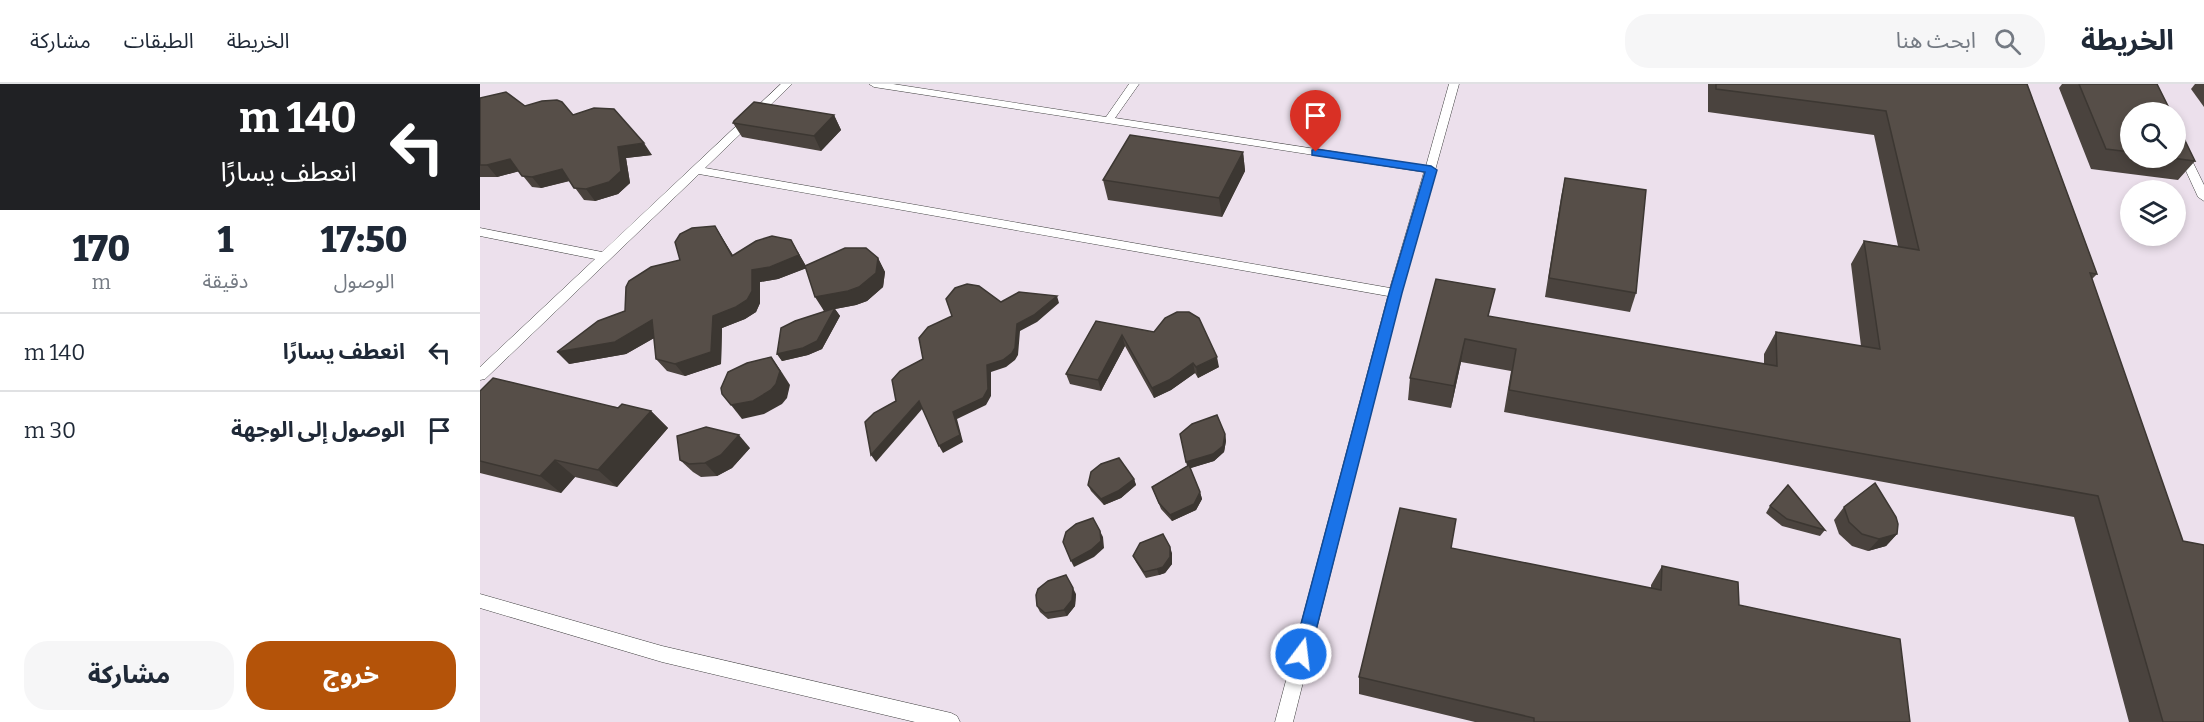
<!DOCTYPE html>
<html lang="ar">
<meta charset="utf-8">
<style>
:root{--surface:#fff;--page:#f6f6f7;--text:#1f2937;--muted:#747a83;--line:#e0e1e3;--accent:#b45309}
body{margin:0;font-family:Bitter,"Noto Sans Arabic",serif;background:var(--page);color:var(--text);direction:rtl;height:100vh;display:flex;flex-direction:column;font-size:22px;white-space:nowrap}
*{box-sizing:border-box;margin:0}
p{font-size:20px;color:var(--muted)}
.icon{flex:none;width:33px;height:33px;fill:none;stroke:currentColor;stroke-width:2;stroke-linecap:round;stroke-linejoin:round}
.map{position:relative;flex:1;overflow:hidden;direction:ltr}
.side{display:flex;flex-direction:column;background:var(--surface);width:480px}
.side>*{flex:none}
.hud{background:#202124;color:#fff;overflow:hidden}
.controls{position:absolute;left:1640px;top:18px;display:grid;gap:12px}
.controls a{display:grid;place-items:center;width:66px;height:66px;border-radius:50%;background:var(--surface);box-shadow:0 3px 9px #0003;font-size:30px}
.pin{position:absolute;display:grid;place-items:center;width:51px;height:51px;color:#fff;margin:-62px -26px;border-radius:50% 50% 50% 0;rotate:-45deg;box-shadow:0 0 6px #0007}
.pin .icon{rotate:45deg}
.me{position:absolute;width:66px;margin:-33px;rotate:15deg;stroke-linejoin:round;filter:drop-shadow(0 0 4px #0008)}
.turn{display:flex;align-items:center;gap:21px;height:126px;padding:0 24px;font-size:27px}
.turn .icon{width:78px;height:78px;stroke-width:2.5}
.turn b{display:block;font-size:42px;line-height:51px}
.eta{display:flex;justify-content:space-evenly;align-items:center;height:102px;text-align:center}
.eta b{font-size:36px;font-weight:800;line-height:42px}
.button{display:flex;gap:12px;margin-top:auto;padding:12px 24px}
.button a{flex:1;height:69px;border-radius:24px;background:var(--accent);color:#fff;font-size:24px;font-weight:800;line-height:69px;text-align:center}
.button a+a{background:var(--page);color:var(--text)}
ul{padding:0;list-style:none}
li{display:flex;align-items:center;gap:18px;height:78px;padding:0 24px;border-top:2px solid var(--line)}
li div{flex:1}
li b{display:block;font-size:22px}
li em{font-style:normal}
header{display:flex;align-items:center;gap:36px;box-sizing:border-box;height:84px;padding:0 30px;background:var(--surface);border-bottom:2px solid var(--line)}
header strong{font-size:28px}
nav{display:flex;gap:33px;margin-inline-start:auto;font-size:21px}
.search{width:420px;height:54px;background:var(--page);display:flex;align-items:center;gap:15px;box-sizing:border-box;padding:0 21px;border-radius:24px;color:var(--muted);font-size:22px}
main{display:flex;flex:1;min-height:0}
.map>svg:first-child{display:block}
</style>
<header>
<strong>الخريطة</strong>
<div class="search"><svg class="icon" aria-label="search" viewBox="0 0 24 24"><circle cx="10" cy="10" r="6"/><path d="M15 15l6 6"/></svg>ابحث هنا</div>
<nav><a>الخريطة</a><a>الطبقات</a><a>مشاركة</a></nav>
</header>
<main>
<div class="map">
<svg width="1724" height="638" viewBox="0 0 1724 638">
<rect width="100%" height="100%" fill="#fffcec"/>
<path fill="#ece0ec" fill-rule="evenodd" d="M 0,0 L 1724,0 L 1724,638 L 0,638 ZM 1650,28 L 1695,28 L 1695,74 L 1650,74 ZM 1650,106 L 1695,106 L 1695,152 L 1650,152 Z"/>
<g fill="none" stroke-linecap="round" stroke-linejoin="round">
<g stroke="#3f3f3f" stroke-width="1">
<g id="lane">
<polygon points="301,0 312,0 225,84 910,204 944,88 394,3 389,0 413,0 626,33 649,0 659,0 635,34 946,82 969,0 979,0 921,209 813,638 795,638 908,212 219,90 5,295 0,296 0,283 115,175 0,152 0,144 122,168"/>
<polygon points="1695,49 1700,52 1724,101 1724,117 1718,113 1695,63"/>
<polygon points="0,510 182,562 471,629 477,632 480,638 435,638 182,578 0,524"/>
</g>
</g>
<use href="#lane" fill="#fff" fill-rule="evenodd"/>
</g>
<g fill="#4a433e">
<polygon points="1228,0 1547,0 1617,190 1612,195 1724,638 1649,638 1594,433 1024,328 1031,287 981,278 971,324 928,316 930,294 1010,233 1284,280 1284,270 1296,248 1381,262 1371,180 1384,157 1418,162 1394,51 1228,28"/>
<polygon points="1582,0 1677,0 1650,28 1650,74 1695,74 1715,77 1698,96 1611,85 1579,4"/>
<polygon points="1715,0 1724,0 1724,23 1711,5"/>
<polygon points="0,14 93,31 172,71 146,74 150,99 138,110 115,117 104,116 90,97 61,104 52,103 39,87 17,93 0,93"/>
<polygon points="354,31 361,46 341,67 262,53 253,39"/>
<polygon points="763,68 765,87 742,133 628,116 623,96"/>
<polygon points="1085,94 1156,209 1150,228 1065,213 1081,113"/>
<polygon points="235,142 253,172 318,168 326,182 398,174 405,188 403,203 387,217 376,221 355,225 360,232 342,265 328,271 302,277 297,270 351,226 344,227 326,184 298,195 280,198 280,219 276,228 265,235 242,244 241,280 205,292 187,287 176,275 174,254 146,270 89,280 200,176"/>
<polygon points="616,237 739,283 718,294 715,289 691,306 674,314 645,262 621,307 590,300 586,290"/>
<polygon points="0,307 171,327 188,344 137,403 95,393 81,409 0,389"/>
<polygon points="745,350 746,357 744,368 734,377 710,384 720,408 722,415 716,426 692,437 681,425 672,403 707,382"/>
<polygon points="270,364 252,384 237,392 221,393 213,388 200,376"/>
<polygon points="654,395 656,401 641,414 624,421 611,407 608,401"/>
<polygon points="1290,422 1345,446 1340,452 1302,442 1286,429"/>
<polygon points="1364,423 1417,450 1406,462 1388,467 1372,462 1359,450 1354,436"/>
<polygon points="971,464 1171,504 1171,501 1182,482 1259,521 1430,638 995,638 879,610 879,593"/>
<polygon points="692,469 692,480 685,489 679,491 666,494 656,478 653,472"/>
<polygon points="596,510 595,522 587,532 568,535 560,528 557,522"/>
</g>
<g fill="#3c3732">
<polygon points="354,31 361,46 341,67 334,52"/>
<polygon points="164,59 172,71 146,74 150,99 138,110 115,117 106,105 138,63"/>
<polygon points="763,68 765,87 742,133 739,114"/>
<polygon points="30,75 40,87 17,93 7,81"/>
<polygon points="82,85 92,96 61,104 52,93"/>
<polygon points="235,142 243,155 261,184 252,172"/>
<polygon points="311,156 327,184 298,195 280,198 280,219 276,228 265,235 242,244 241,280 205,292 195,280 233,232 272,186"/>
<polygon points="398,174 405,188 403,203 387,217 376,221 355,225 360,232 342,265 328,271 302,277 297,270 355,225 344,227 335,213"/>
<polygon points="577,212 579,219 557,238 540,247 538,271 535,276 526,283 511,288 511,312 506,321 477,335 483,358 463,369 459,362 473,328 537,240"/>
<polygon points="172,236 183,249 146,270 89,280 77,268"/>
<polygon points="642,251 645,262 621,307 618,296"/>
<polygon points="985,255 981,278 971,324 974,302"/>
<polygon points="291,273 301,287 310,301 307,314 302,320 284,330 262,335 251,321"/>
<polygon points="737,273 739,283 718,294 716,283"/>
<polygon points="713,279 715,289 691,306 674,314 672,304"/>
<polygon points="439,317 443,324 396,378 391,371"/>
<polygon points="171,327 188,344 137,403 118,386"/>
<polygon points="745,350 746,357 744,368 734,377 708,385 706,378"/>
<polygon points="259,351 270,364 252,384 237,392 225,379"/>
<polygon points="75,376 95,393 81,409 60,392"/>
<polygon points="654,395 656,401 641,414 624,421 621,415"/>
<polygon points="720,408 722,415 716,426 692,437 690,431"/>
<polygon points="620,447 623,453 624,464 614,473 594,483 591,477"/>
<polygon points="1417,450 1406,462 1388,467 1399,455"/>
<polygon points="690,463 692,469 692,480 685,489 679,491 677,485"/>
<polygon points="593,504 596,510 595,522 587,532 584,526"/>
</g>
<g fill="#564e48" stroke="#3c3732" stroke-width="1.5">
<polygon points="1236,0 1547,0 1617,190 1610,189 1703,457 1724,461 1724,638 1683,638 1618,412 1029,306 1036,265 985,255 974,302 930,294 956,195 1015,205 1008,232 1297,282 1296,248 1400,265 1384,157 1439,166 1406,27 1236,5"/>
<polygon points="1599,0 1677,0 1691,28 1650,28 1650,68 1626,65"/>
<polygon points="26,8 45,22 62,17 77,16 82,18 93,31 114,24 134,25 164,59 138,63 141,87 129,98 106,105 94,104 82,85 52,93 42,92 30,75 7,81 0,81 0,14"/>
<polygon points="274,18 354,31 334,52 253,39 254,37"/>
<polygon points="1695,36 1715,77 1692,74 1695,74"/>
<polygon points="650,51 763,68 739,114 623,96"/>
<polygon points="1085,94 1166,106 1156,209 1069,194"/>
<polygon points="235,142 252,172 276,157 292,152 311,156 319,171 290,183 272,186 272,207 267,216 256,223 233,232 231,268 195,280 176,275 172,236 135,258 77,268 118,237 145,227 146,203 149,197 171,183 200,176 195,158 200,150 212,144"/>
<polygon points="365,164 386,164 398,174 396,189 379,203 368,207 335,213 325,182"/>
<polygon points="487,200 499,202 521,218 539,208 577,212 554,231 537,240 535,264 532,269 523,276 507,281 508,305 503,314 473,328 480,351 459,362 439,317 391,371 385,338 394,329 416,317 412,296 420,287 443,275 439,254 448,243 472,232 466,215 475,204"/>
<polygon points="355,224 337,257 323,264 297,270 301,244 315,237"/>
<polygon points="697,228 709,228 719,234 737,273 716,283 713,279 689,296 672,304 642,251 618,296 586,290 616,237 674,248 685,234"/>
<polygon points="291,273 300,287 296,300 291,306 273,317 251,321 242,310 241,304 248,288 267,279"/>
<polygon points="13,294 138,324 142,320 171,327 118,386 75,376 60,392 0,377 0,307"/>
<polygon points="737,331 745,350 743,362 733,370 706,378 700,350 712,340"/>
<polygon points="226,343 259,351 241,371 225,379 209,380 200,376 197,352"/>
<polygon points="639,374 654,395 638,407 621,415 608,401 611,388 621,380"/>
<polygon points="709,381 720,408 714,420 690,431 679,419 672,403"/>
<polygon points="1395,399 1416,433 1418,440 1417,450 1399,455 1382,450 1369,438 1364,423"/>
<polygon points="1308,401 1345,446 1307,435 1290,422"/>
<polygon points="920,424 976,435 971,464 1181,506 1182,482 1258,498 1259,521 1420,555 1430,638 1054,638 1054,634 879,593"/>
<polygon points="613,434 620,447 621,457 611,466 591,477 583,458 586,448 596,440"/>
<polygon points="683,450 690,463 690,473 683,483 677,485 664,488 653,472 660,459"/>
<polygon points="586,491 593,504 592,516 584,526 565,529 557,522 556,511 558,505 568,497"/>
</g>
<polygon fill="#1a73e8" stroke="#114b97" stroke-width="1.5" points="836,65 951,82 957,86 922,209 830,570 827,576 821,578 816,576 813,570 909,209 945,88 832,71 832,66"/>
</svg>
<div class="controls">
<a><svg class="icon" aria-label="search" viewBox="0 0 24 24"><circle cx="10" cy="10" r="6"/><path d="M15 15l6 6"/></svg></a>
<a><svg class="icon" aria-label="layers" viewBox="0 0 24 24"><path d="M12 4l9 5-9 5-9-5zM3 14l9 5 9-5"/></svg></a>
</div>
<div class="pin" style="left:836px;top:68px;background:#d93025"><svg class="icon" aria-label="arrive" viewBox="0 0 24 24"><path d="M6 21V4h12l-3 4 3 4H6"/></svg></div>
<svg class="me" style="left:821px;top:570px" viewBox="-20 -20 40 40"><circle r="17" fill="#1a73e8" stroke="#fff" stroke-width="3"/><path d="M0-11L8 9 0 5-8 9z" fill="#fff"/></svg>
</div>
<section class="side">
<div class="hud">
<div class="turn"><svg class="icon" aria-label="left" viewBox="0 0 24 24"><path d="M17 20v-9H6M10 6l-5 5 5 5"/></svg><div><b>140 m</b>انعطف يسارًا</div></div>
</div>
<div class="eta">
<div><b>17:50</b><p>الوصول</p></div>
<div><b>1</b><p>دقيقة</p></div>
<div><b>170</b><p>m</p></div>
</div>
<ul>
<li><svg class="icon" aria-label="left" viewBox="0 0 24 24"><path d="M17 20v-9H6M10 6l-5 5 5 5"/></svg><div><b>انعطف يسارًا</b></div><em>140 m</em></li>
<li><svg class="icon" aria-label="arrive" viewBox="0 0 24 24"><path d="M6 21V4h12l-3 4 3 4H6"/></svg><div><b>الوصول إلى الوجهة</b></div><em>30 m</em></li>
</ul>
<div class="button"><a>خروج</a><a>مشاركة</a></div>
</section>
</main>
